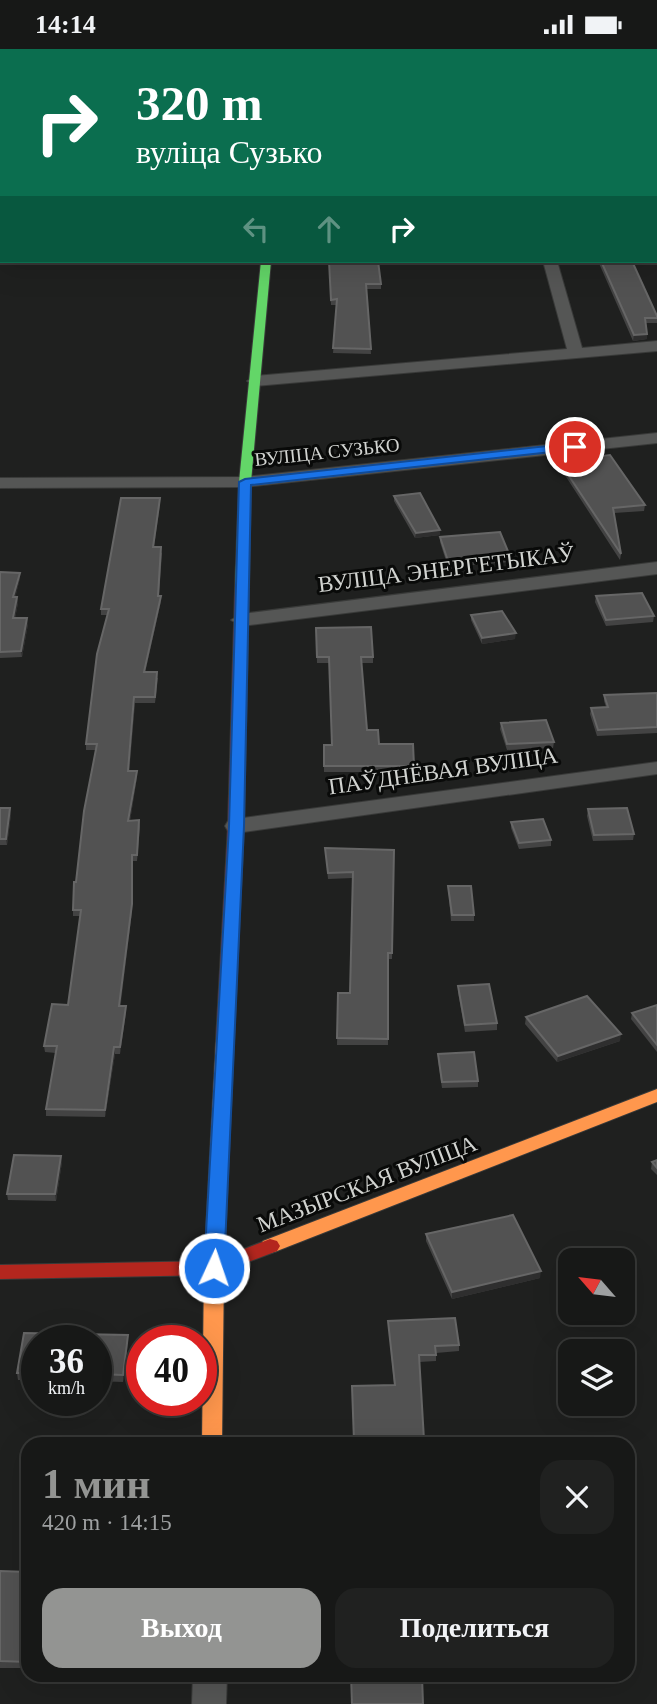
<!DOCTYPE html>
<html lang="ru">
<meta charset="utf-8">
<style>
:root{--surface:#171817;--page:#202120;--text:#f1f3f6;--muted:#9ea0a1;--line:#363736;--accent:#939492}
body{margin:0;font-family:Georgia,serif;background:var(--page);color:var(--text);height:100vh;display:flex;flex-direction:column;font-size:26px;white-space:nowrap}
*{box-sizing:border-box;margin:0}
p{font-size:23px;color:var(--muted)}
.icon{flex:none;width:38px;height:38px;fill:none;stroke:currentColor;stroke-width:2;stroke-linecap:round;stroke-linejoin:round}
.map{position:relative;flex:1;overflow:hidden}
.panel{position:absolute;left:21px;top:1388px;width:614px;height:245px;display:flex;flex-direction:column;background:var(--surface);border-radius:21px;box-shadow:0 7px 28px #0002,0 0 0 2px var(--line)}
.panel>*{flex:none}
.banner{position:absolute;left:0px;top:0px;width:658px;height:214px;box-shadow:0 7px 28px #0002,0 0 0 2px var(--line);background:#0b6e4f;color:#fff;overflow:hidden}
.needle{width:46px;rotate:298deg}
.buttons{position:absolute;left:558px;top:1199px;display:grid;gap:14px}
.buttons a{display:grid;place-items:center;width:77px;height:77px;border-radius:14px;background:var(--surface);box-shadow:0 7px 28px #0002,0 0 0 2px var(--line);font-size:35px}
.speed{position:absolute;left:21px;top:1276px;display:flex;gap:14px;font-size:35px;font-weight:700;text-align:center}
.speed>*{display:grid;place-content:center;width:91px;height:91px;border-radius:50%;background:var(--surface);box-shadow:0 7px 28px #0002,0 0 0 2px var(--line);line-height:1}
.speed small{font-size:18px;font-weight:400}
.speed .limit{border:10px solid #d22;background:#fff;color:#111}
.pin{position:absolute;display:grid;place-items:center;width:60px;height:60px;color:#fff;margin:-30px;border:4px solid #fff;border-radius:50%;box-shadow:0 2px 7px #0007}
.me{position:absolute;width:77px;margin:-38px;rotate:3deg;stroke-linejoin:round;filter:drop-shadow(0 0 5px #0008)}
.turn{display:flex;align-items:center;gap:24px;height:147px;padding:0 21px;font-size:32px}
.turn .icon{width:91px;height:91px;stroke-width:2.5}
.turn b{display:block;font-size:49px;line-height:60px}
.lanes{display:flex;align-items:center;height:66px;padding:0 21px;background:#0003;justify-content:center;gap:35px;direction:ltr}
.lanes .off{opacity:.35}
.round{display:grid;place-items:center;flex:none;width:74px;height:74px;border-radius:21px;background:var(--page)}
.head{display:flex;align-items:center;justify-content:space-between;height:119px;padding:0 21px}
h1{font-size:42px;font-weight:600;line-height:52px;color:var(--accent)}
.action{display:flex;gap:14px;margin-top:auto;padding:14px 21px}
.action a{flex:1;height:80px;border-radius:21px;background:var(--accent);color:#fff;font-size:28px;font-weight:600;line-height:80px;text-align:center}
.action a+a{background:var(--page);color:var(--text)}
.status{display:flex;justify-content:space-between;align-items:center;height:49px;padding:0 35px;background:var(--surface);direction:ltr}
.status svg{height:19px;fill:currentColor}
.map>svg:first-child{display:block}
</style>
<div class="status"><b>14:14</b><svg viewBox="0 0 49 12"><path d="M0 12V9h3v3zM5 12V6h3v6zM10 12V3h3v9zM15 12V0h3v12zM26 1h20v11H26zM47 4h2v5h-2z"/></svg></div>
<div class="map">
<svg width="657" height="1655" viewBox="0 0 657 1655">
<rect width="100%" height="100%" fill="#1f201f"/>
<g fill="none" stroke-linecap="round" stroke-linejoin="round">
<g stroke="#393a39" stroke-width="3">
<g id="lane">
<polygon points="493,0 499,0 501,2 495,2"/>
<polygon points="2,27 2,31 0,30 0,28"/>
<rect x="656" y="80" width="1" height="4"/>
</g>
</g>
<g stroke="#393a39" stroke-width="2">
<g id="street">
<rect x="268" y="0" width="12" height="2"/>
<rect x="0" y="63" width="2" height="8"/>
<rect x="656" y="116" width="1" height="8"/>
<rect x="0" y="143" width="2" height="8"/>
<polygon points="543,212 557,212 582,299 657,292 657,302 255,337 247,332 255,327 567,300"/>
<polygon points="657,384 657,394 245,438 0,439 0,429 245,428"/>
<polygon points="657,513 657,525 241,577 231,571 241,565"/>
<polygon points="657,713 657,725 236,784 228,782 225,777 228,772 236,770"/>
<polygon points="193,1626 227,1626 226,1655 192,1655"/>
</g>
</g>
<g stroke="#393a39" stroke-width="2">
<g id="fast">
<polygon points="373,0 402,0 404,2 374,2"/>
<rect x="656" y="26" width="1" height="6"/>
<polygon points="261,212 271,212 251,433 249,541 242,545 235,541 239,433"/>
</g>
</g>
<g stroke="#393a39" stroke-width="2">
<g id="slow">
<polygon points="225,986 231,988 234,992 224,1219 222,1395 202,1395 204,1219 216,992 219,988"/>
<polygon points="657,1040 657,1053 277,1202 270,1204 263,1202 260,1197 263,1192"/>
</g>
</g>
<g stroke="#393a39" stroke-width="2">
<g id="jam">
<polygon points="293,0 322,0 324,2 294,2"/>
<polygon points="242,537 249,541 244,777 234,992 231,996 219,996 216,992 228,777 235,541"/>
<polygon points="270,1190 277,1192 280,1197 277,1202 214,1226 0,1230 0,1216 213,1212"/>
</g>
</g>
<g stroke="#585958" stroke-width="2.5" stroke-dasharray="4.5 2" stroke-linecap="butt">
<polyline points="115,0 138,2"/>
<polyline points="568,0 596,2"/>
</g>
<use href="#lane" fill="#555655" fill-rule="evenodd"/>
<use href="#street" fill="#555655" fill-rule="evenodd"/>
<use href="#fast" fill="#63d668" fill-rule="evenodd"/>
<use href="#slow" fill="#ff974d" fill-rule="evenodd"/>
<use href="#jam" fill="#b3261e" fill-rule="evenodd"/>
</g>
<g fill="#434343">
<polygon points="329,212 381,235 381,240 366,240 371,305 333,304 337,256 331,256"/>
<polygon points="598,212 632,212 657,267 657,274 646,274 647,290 633,292"/>
<polygon points="559,412 645,456 644,462 614,464 621,505 620,511 559,417"/>
<polygon points="394,447 440,481 440,486 415,489 394,452"/>
<polygon points="160,455 154,498 162,504 159,547 161,552 145,623 158,629 155,654 135,654 129,722 137,722 137,728 130,772 139,771 140,778 137,812 133,812 132,862 120,957 126,963 120,1005 115,1005 105,1068 46,1067 46,1060 56,1004 45,1003 44,997 68,956 80,867 73,867 73,861 96,701 86,701 86,695 107,566 101,566 101,560"/>
<polygon points="440,488 510,507 510,513 448,518 440,493"/>
<polygon points="0,523 20,529 15,548 17,548 18,554 15,569 28,575 22,608 0,609"/>
<polygon points="596,547 654,567 653,573 606,577 595,553"/>
<polygon points="471,566 515,590 482,595 471,571"/>
<polygon points="316,579 373,608 373,614 361,614 367,681 379,695 414,717 414,723 324,723 324,696 332,696 329,614 317,614"/>
<polygon points="657,644 657,684 597,687 590,665 591,659 606,658 604,652 604,646"/>
<polygon points="501,674 554,693 553,699 507,701 500,680"/>
<polygon points="0,759 11,765 7,796 0,796"/>
<polygon points="588,760 634,785 633,791 593,792 587,767"/>
<polygon points="511,773 551,791 551,797 519,800 511,779"/>
<polygon points="325,799 394,801 392,910 388,910 388,996 337,996 338,944 350,944 353,829 328,830"/>
<polygon points="448,837 474,866 474,872 451,872"/>
<polygon points="458,937 497,974 497,981 465,983 458,943"/>
<polygon points="657,956 657,1003 631,970 632,964"/>
<polygon points="526,968 620,992 557,1013 525,975"/>
<polygon points="438,1005 478,1032 478,1038 442,1039 438,1011"/>
<polygon points="657,1111 657,1126 651,1120 652,1113"/>
<polygon points="62,1113 56,1152 8,1151 7,1145"/>
<polygon points="426,1185 540,1229 452,1250 426,1192"/>
<polygon points="388,1272 459,1296 459,1302 436,1304 436,1312 419,1313 424,1395 354,1395 352,1337 394,1336"/>
<polygon points="24,1284 128,1286 128,1293 123,1333 96,1332 96,1292 37,1292 37,1331 18,1331 17,1324"/>
<polygon points="0,1522 28,1523 28,1619 0,1619"/>
<polygon points="351,1626 436,1626 436,1634 422,1634"/>
</g>
<g fill="#2e2e2e">
<polygon points="647,285 647,290 633,292 634,286"/>
<polygon points="160,449 160,455 153,504 153,498"/>
<polygon points="440,481 440,486 415,489 416,484"/>
<polygon points="20,524 20,529 14,554 13,548"/>
<polygon points="161,547 161,552 144,629 144,623"/>
<polygon points="17,548 18,554 14,575 13,569"/>
<polygon points="27,569 28,575 22,608 21,602"/>
<polygon points="516,584 515,590 482,595 482,589"/>
<polygon points="134,648 135,654 129,728 128,722"/>
<polygon points="137,722 137,728 129,778 128,772"/>
<polygon points="10,759 11,765 7,796 6,790"/>
<polygon points="133,812 132,862 120,963 119,957"/>
<polygon points="126,957 126,963 120,1005 120,998"/>
<polygon points="621,985 620,992 557,1013 558,1007"/>
<polygon points="114,998 115,1005 105,1068 105,1061"/>
<polygon points="61,1107 62,1113 56,1152 55,1145"/>
<polygon points="541,1222 540,1229 452,1250 452,1243"/>
<polygon points="128,1286 128,1293 123,1333 123,1326"/>
</g>
<g fill="#525252" stroke="#666" stroke-width="2">
<rect x="656" y="129" width="1" height="67"/>
<polygon points="329,212 378,212 381,235 366,235 371,300 333,299 337,250 331,251"/>
<polygon points="601,212 632,212 657,267 657,269 645,269 647,285 634,286"/>
<polygon points="610,406 645,456 613,459 621,505 559,412"/>
<polygon points="420,444 440,481 416,484 394,447"/>
<polygon points="121,449 160,449 153,498 161,498 158,547 161,547 144,623 157,623 155,648 134,648 128,722 137,722 128,772 139,771 137,806 132,806 132,855 119,957 126,957 120,998 114,998 105,1061 46,1060 57,997 44,997 52,955 68,956 81,861 73,861 74,833 76,833 84,762 97,695 86,695 97,605 109,560 101,560"/>
<polygon points="500,483 510,507 448,512 440,488"/>
<polygon points="0,523 20,524 13,548 17,548 13,569 27,569 21,602 0,603"/>
<polygon points="642,544 654,567 606,571 596,547"/>
<polygon points="502,562 516,584 482,589 471,566"/>
<polygon points="371,578 373,608 361,608 367,681 378,681 379,695 413,695 414,717 324,717 324,696 332,696 329,608 317,608 316,579"/>
<polygon points="657,644 657,678 598,681 591,659 608,658 604,646"/>
<polygon points="546,671 554,693 507,695 501,674"/>
<polygon points="0,759 10,759 6,790 0,790"/>
<polygon points="627,759 634,785 594,786 588,760"/>
<polygon points="543,770 551,791 519,794 511,773"/>
<polygon points="325,799 394,801 392,904 388,904 388,990 337,989 338,944 350,944 353,823 328,824"/>
<polygon points="448,837 471,837 474,866 452,866"/>
<polygon points="489,935 497,974 465,976 458,937"/>
<polygon points="587,947 621,985 558,1007 526,968"/>
<polygon points="657,956 657,996 632,964"/>
<polygon points="474,1003 478,1032 442,1033 438,1005"/>
<polygon points="14,1106 61,1107 55,1145 7,1145"/>
<polygon points="657,1111 657,1119 652,1113"/>
<polygon points="513,1166 541,1222 452,1243 426,1185"/>
<polygon points="455,1269 459,1296 435,1297 436,1306 419,1306 424,1391 411,1391 411,1395 365,1395 365,1392 354,1392 352,1337 395,1336 388,1272"/>
<polygon points="24,1284 128,1286 123,1326 96,1325 96,1292 37,1292 37,1324 17,1324"/>
<polygon points="0,1522 28,1523 28,1613 0,1612"/>
<polygon points="351,1626 436,1626 436,1627 422,1627 423,1655 352,1655"/>
</g>
<polygon fill="#1a73e8" stroke="#114b97" stroke-width="2" points="575,394 579,395 579,400 251,436 244,777 224,1219 221,1224 214,1226 207,1224 204,1219 229,777 239,433 245,430"/>
<g text-anchor="middle" dominant-baseline="central" stroke-width="6" stroke-linejoin="round" paint-order="stroke">
<g font-size="19" fill="#d1d3d0" stroke="#090a09">
<text transform="translate(327 403) rotate(-6)">ВУЛІЦА СУЗЬКО</text>
</g>
<g font-size="23" fill="#d1d3d0" stroke="#090a09">
<text transform="translate(446 520) rotate(-7)">ВУЛІЦА ЭНЕРГЕТЫКАЎ</text>
<text transform="translate(443 722) rotate(-8)">ПАЎДНЁВАЯ ВУЛІЦА</text>
<text transform="translate(367 1135) rotate(-21)">МАЗЫРСКАЯ ВУЛІЦА</text>
</g>
</g>
</svg>
<div class="buttons">
<a><svg class="needle" viewBox="-14 -14 28 28"><path d="M0-13l5 13h-10z" fill="#e53935"/><path d="M0 13l5-13h-10z" fill="#9ea0a1"/></svg></a>
<a><svg class="icon" aria-label="layers" viewBox="0 0 24 24"><path d="M12 4l9 5-9 5-9-5zM3 14l9 5 9-5"/></svg></a>
</div>
<div class="speed"><div>36<small>km/h</small></div><div class="limit">40</div></div>
<div class="pin" style="left:575px;top:398px;background:#d93025"><svg class="icon" aria-label="arrive" viewBox="0 0 24 24"><path d="M6 21V4h12l-3 4 3 4H6"/></svg></div>
<svg class="me" style="left:214px;top:1219px" viewBox="-20 -20 40 40"><circle r="17" fill="#1a73e8" stroke="#fff" stroke-width="3"/><path d="M0-11L8 9 0 5-8 9z" fill="#fff"/></svg>
<div class="banner">
<div class="turn"><svg class="icon" aria-label="right" viewBox="0 0 24 24"><path d="M7 20v-9h11M14 6l5 5-5 5"/></svg><div><b>320 m</b>вуліца Сузько</div></div>
<div class="lanes"><svg class="icon off" aria-label="left" viewBox="0 0 24 24"><path d="M17 20v-9H6M10 6l-5 5 5 5"/></svg><svg class="icon off" aria-label="ahead" viewBox="0 0 24 24"><path d="M12 20V5M6 11l6-6 6 6"/></svg><svg class="icon" aria-label="right" viewBox="0 0 24 24"><path d="M7 20v-9h11M14 6l5 5-5 5"/></svg></div>
</div>
<section class="panel">
<div class="head"><div><h1>1 мин</h1><p>420 m · 14:15</p></div><a class="round"><svg class="icon" aria-label="close" viewBox="0 0 24 24"><path d="M6 6l12 12M18 6L6 18"/></svg></a></div>
<div class="action"><a>Выход</a><a>Поделиться</a></div>
</section>
</div>
